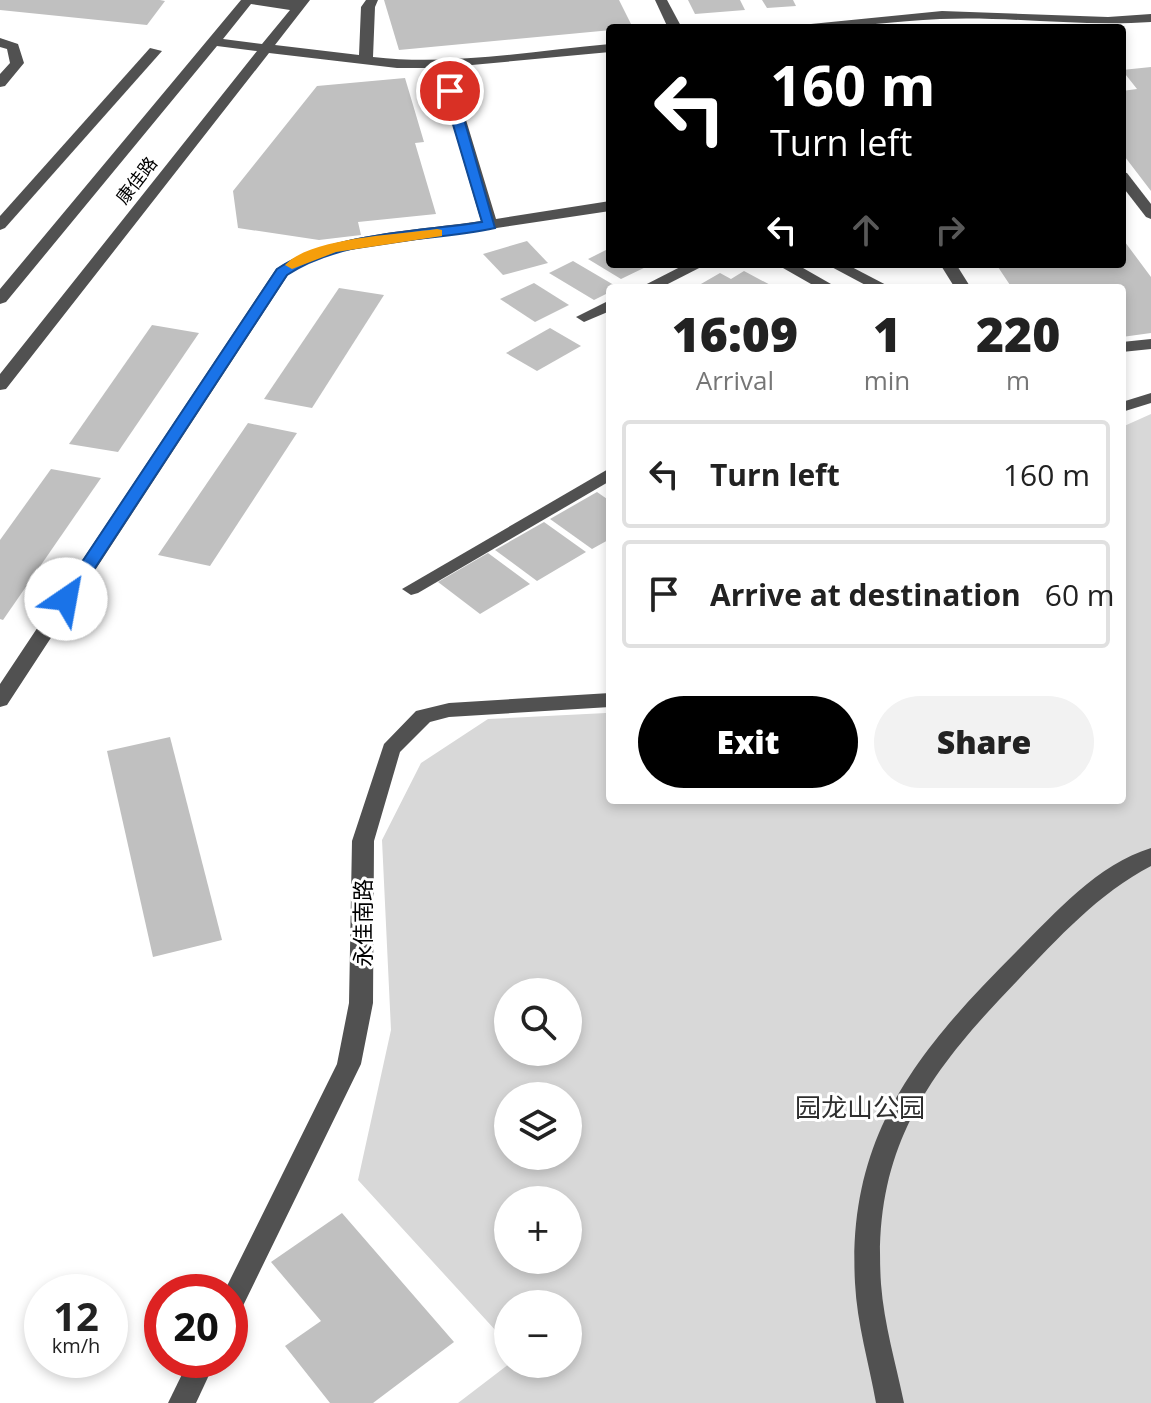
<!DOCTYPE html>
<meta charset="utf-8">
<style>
:root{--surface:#fff;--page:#f2f2f2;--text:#222;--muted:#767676;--line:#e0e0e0;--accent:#000}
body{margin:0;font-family:"Open Sans","Noto Sans SC",sans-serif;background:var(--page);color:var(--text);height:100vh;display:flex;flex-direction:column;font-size:30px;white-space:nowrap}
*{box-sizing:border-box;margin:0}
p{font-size:26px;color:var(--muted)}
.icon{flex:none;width:44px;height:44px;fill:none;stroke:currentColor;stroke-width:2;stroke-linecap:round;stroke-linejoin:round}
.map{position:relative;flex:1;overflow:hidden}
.panel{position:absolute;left:606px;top:284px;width:520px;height:520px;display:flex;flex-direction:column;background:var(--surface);border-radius:8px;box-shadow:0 4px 12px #0003}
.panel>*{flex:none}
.guide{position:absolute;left:606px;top:24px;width:520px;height:244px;border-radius:8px;box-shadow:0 4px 12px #0003;background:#000;color:#fff;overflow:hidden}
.fabs{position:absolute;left:494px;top:978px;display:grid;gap:16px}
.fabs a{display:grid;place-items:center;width:88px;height:88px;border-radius:50%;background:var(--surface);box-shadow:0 4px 12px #0003;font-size:40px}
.speed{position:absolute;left:24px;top:1274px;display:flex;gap:16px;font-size:40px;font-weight:700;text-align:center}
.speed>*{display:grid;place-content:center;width:104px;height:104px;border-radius:50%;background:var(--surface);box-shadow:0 4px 12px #0003;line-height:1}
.speed small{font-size:20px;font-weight:400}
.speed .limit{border:12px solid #d22;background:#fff;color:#111}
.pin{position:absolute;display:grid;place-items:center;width:68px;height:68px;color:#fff;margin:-34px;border:4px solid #fff;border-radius:50%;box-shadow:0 2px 8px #0007}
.me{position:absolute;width:88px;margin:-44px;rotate:33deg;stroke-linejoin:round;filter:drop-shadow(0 0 6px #0008)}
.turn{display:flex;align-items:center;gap:28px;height:168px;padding:0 32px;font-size:36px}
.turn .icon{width:104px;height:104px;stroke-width:2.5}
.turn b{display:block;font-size:56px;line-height:68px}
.lanes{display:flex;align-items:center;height:76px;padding:0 32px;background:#0003;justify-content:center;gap:40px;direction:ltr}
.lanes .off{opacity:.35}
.eta{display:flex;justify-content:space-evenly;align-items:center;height:136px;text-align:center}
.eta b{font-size:48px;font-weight:800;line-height:56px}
.action{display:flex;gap:16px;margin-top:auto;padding:16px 32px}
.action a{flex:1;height:92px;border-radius:48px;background:var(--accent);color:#fff;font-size:32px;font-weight:800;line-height:92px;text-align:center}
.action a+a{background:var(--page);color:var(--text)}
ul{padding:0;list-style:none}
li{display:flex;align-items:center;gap:24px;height:108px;margin:0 16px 12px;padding:0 16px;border:4px solid var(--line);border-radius:8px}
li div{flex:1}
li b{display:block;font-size:30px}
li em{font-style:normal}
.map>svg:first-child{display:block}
</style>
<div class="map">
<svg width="1151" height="1403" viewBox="0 0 1151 1403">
<rect width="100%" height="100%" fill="#fff"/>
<path fill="#d8d8d8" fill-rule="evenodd" d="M 1151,414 L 1151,1403 L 458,1403 L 509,1364 L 568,1364 L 568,1304 L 508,1304 L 508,1344 L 358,1180 L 391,1030 L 382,840 L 421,763 L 488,719 L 606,713 L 610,800 L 1122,800 L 1122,427 ZM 508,992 L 568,992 L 568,1052 L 508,1052 ZM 508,1096 L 568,1096 L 568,1156 L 508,1156 ZM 508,1200 L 568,1200 L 568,1260 L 508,1260 Z"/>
<g fill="#c0c0c0">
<polygon points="0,0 160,0 165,1 147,25 0,10"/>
<polygon points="384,0 619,0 633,28 399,50"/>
<polygon points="688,0 740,0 745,10 695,14"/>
<polygon points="762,0 793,0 796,6 767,8"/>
<polygon points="1151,67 1151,191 1122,153 1122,91 1137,89 1122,70"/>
<polygon points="405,78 424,142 415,143 436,214 358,222 361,235 319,240 238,228 233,191 317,86"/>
<polygon points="1122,238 1151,277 1151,333 1122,337 1122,288 1012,288 996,264 1122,264"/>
<polygon points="527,241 548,263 503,275 483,254"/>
<polygon points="610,248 610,264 652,264 621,279 588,259"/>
<polygon points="573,261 619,288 610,288 610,292 594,300 549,273"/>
<polygon points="744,271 776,288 694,288 720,273 731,279"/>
<polygon points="534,283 569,305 535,322 500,299"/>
<polygon points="339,288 384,295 312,408 264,399"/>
<polygon points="152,325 199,333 118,452 69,444"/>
<polygon points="550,328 581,346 537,371 506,353"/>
<polygon points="248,423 297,433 210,566 158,555"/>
<polygon points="51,469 101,478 3,620 0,619 0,540"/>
<polygon points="597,492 610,501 610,539 592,549 550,519"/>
<polygon points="544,522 586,552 537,581 495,550"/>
<polygon points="488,553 530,584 480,614 438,582"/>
<polygon points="170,737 222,940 153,957 107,751"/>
<polygon points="342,1213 454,1342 373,1403 330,1403 285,1346 321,1321 271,1262"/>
</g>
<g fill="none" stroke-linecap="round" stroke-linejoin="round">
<g fill="#515151" fill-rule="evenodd">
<path d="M 241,0 L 310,0 L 275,45 L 359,55 L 361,7 L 366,0 L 378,0 L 375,7 L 373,57 C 451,66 532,51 610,44 L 610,52 L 450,67 L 496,219 L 610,201 L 610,211 L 337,252 L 310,260 L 288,275 L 7,705 L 0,707 L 0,684 L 276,269 C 332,232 416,231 481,221 L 436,68 L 397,68 L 269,53 L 6,389 L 0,390 L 0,374 L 257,51 L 217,46 L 6,302 L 0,304 L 0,289 ZM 251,4 L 290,10 L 262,44 L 223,39 Z"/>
<polygon points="655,0 667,0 682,28 668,28"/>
<path d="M 942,11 L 1108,17 L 1151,14 L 1151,22 C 1081,27 1011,16 940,19 C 895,21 850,28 804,28 L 811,24 Z"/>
<polygon points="0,38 18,44 24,63 5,86 0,87 0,74 10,63 7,49 0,47"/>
<polygon points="150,48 162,51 5,228 0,230 0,216"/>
<polygon points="1122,172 1127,173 1151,204 1151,219 1146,217 1122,186"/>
<polygon points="686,264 707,264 660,288 639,288"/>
<polygon points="776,264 796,264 838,288 818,288"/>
<polygon points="826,264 846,264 892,288 871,288"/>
<polygon points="940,264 956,264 971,288 955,288"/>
<polygon points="610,300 610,311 584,322 576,317"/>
<polygon points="1151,339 1151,349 1122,352 1122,342"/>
<polygon points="1151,393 1151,403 1122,412 1122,402"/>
<polygon points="610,468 610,481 418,593 411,595 402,589"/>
<polygon points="610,693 610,707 449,717 430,722 400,752 374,841 373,1003 361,1064 239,1314 230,1318 230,1292 224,1292 337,1064 349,1003 352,841 384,744 416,711 449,703"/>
<path d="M 1151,848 L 1151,866 C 1099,893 1058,938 1018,980 C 928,1073 872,1148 881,1284 C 884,1324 896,1364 904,1403 L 876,1403 C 869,1363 857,1324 855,1283 C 847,1135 918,1050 1017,951 C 1055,913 1098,864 1151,848 Z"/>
<polygon points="189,1360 216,1360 196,1403 168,1403"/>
</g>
</g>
<path fill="#1a73e8" stroke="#114b97" stroke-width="2" d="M 450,87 L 456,91 L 495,228 C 427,243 346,236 287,275 L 72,603 L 60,603 L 60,595 L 277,269 C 331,233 417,232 482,222 L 443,91 Z"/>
<path fill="#f59e0b" d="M 437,229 L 442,230 L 442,236 L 336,252 L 292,269 L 285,265 C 311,237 398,235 437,229 Z"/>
<g text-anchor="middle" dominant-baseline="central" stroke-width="6" stroke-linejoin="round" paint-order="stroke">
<g font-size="18" fill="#000" stroke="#fff">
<text transform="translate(136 180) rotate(-52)">康佳路</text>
</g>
<g font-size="22" fill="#000" stroke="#fff">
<text transform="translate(362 923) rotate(-90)">永佳南路</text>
</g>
<g font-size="26" fill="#2f2f2f" stroke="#fff">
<text x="860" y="1107">园龙山公园</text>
</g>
</g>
</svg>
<div class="fabs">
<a><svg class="icon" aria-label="search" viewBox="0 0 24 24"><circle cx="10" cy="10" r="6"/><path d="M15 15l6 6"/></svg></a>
<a><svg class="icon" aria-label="layers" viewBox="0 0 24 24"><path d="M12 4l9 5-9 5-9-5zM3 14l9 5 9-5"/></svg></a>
<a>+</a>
<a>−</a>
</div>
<div class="speed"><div>12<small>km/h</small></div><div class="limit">20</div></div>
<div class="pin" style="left:450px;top:91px;background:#d93025"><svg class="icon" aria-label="arrive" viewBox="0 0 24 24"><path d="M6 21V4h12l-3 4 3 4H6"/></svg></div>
<svg class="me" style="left:66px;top:599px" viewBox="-20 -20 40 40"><circle r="19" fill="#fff"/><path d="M0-13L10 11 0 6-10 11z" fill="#1a73e8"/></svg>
<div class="guide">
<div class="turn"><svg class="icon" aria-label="left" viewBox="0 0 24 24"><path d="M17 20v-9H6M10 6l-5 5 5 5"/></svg><div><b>160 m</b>Turn left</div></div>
<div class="lanes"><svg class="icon" aria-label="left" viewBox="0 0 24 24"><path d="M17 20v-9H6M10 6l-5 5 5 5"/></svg><svg class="icon off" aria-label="ahead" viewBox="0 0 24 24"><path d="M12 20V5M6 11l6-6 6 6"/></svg><svg class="icon off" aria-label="right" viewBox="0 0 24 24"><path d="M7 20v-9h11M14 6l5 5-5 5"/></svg></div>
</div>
<section class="panel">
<div class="eta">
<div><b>16:09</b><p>Arrival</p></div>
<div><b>1</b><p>min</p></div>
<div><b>220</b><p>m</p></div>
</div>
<ul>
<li><svg class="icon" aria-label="left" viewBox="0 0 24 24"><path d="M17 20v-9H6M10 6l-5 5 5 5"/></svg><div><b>Turn left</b></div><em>160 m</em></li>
<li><svg class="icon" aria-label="arrive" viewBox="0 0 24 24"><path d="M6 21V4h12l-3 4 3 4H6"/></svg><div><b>Arrive at destination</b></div><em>60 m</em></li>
</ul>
<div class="action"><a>Exit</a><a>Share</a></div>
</section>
</div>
